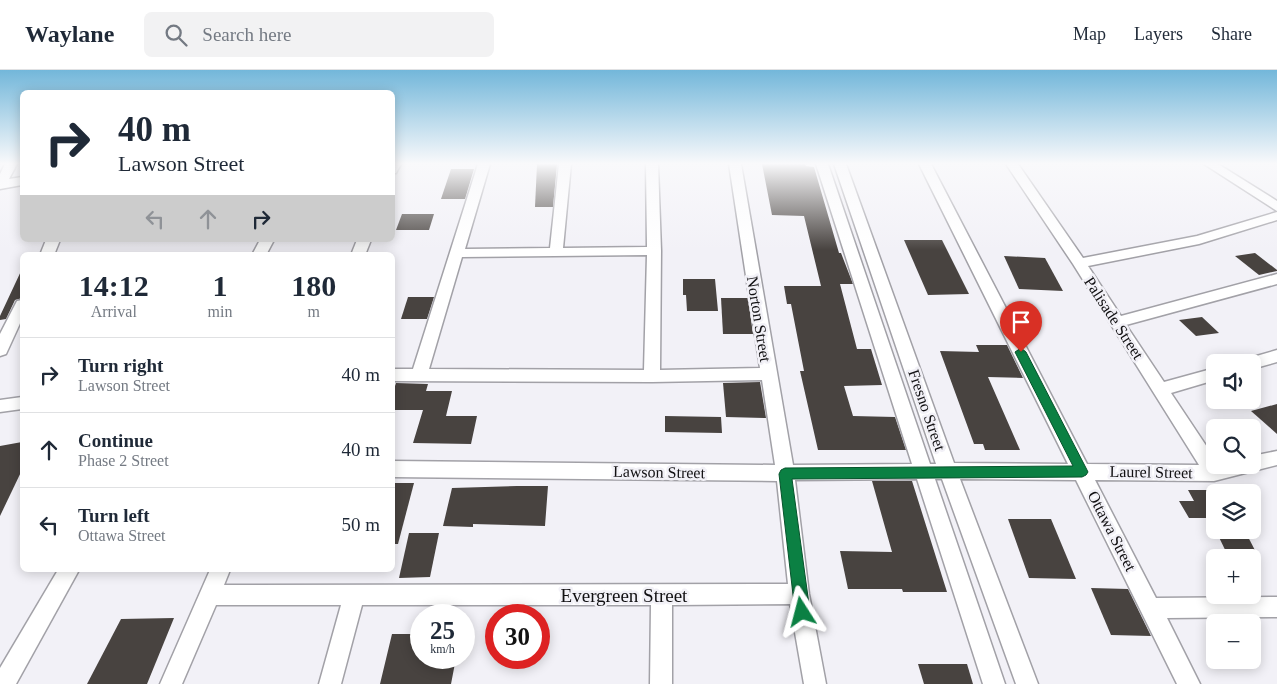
<!DOCTYPE html>
<meta charset="utf-8">
<style>
:root{--surface:#fff;--page:#f2f2f3;--text:#1f2937;--muted:#747a83;--line:#e0e1e3}
body{margin:0;font-family:Georgia,serif;background:var(--page);color:var(--text);height:100vh;display:flex;flex-direction:column;font-size:19px;white-space:nowrap}
*{box-sizing:border-box;margin:0}
p{font-size:16px;color:var(--muted)}
.icon{flex:none;width:28px;height:28px;fill:none;stroke:currentColor;stroke-width:2;stroke-linecap:round;stroke-linejoin:round}
.map{position:relative;flex:1;overflow:hidden}
.side{position:absolute;left:20px;top:182px;width:375px;height:320px;display:flex;flex-direction:column;background:var(--surface);border-radius:8px;box-shadow:0 2px 12px #0003}
.side>*{flex:none}
.top-card{position:absolute;left:20px;top:20px;width:375px;height:152px;border-radius:8px;box-shadow:0 2px 12px #0003;background:#fff;color:var(--text);overflow:hidden}
.controls{position:absolute;left:1206px;top:284px;display:grid;gap:10px}
.controls a{display:grid;place-items:center;width:55px;height:55px;border-radius:8px;background:var(--surface);box-shadow:0 2px 12px #0003;font-size:25px}
.speed{position:absolute;left:410px;top:534px;display:flex;gap:10px;font-size:25px;font-weight:700;text-align:center}
.speed>*{display:grid;place-content:center;width:65px;height:65px;border-radius:50%;background:var(--surface);box-shadow:0 2px 12px #0003;line-height:1}
.speed small{font-size:12px;font-weight:400}
.speed .limit{border:8px solid #d22;background:#fff;color:#111}
.pin{position:absolute;display:grid;place-items:center;width:42px;height:42px;color:#fff;margin:-51px -21px;border-radius:50% 50% 50% 0;rotate:-45deg;box-shadow:0 0 5px #0007}
.pin .icon{rotate:45deg}
.me{position:absolute;width:55px;margin:-28px;rotate:351deg;stroke-linejoin:round;filter:drop-shadow(0 0 4px #0008)}
.turn{display:flex;align-items:center;gap:18px;height:105px;padding:0 15px;font-size:22px}
.turn .icon{width:65px;height:65px;stroke-width:2.5}
.turn b{display:block;font-size:35px;line-height:42px}
.lanes{display:flex;align-items:center;height:48px;padding:0 15px;background:#0003;justify-content:center;gap:25px;direction:ltr}
.lanes .off{opacity:.35}
.eta{display:flex;justify-content:space-evenly;align-items:center;height:85px;text-align:center}
.eta b{font-size:30px;font-weight:700;line-height:35px}
ul{padding:0;list-style:none}
li{display:flex;align-items:center;gap:15px;height:75px;padding:0 15px;border-top:1px solid var(--line)}
li div{flex:1}
li b{display:block;font-size:19px}
li em{font-style:normal}
header{display:flex;align-items:center;gap:30px;box-sizing:border-box;height:70px;padding:0 25px;background:var(--surface);border-bottom:1px solid var(--line)}
header strong{font-size:24px}
nav{display:flex;gap:28px;margin-inline-start:auto;font-size:18px}
.search{width:350px;height:45px;background:var(--page);display:flex;align-items:center;gap:12px;box-sizing:border-box;padding:0 18px;border-radius:8px;color:var(--muted);font-size:19px}
.map>svg:first-child{display:block}
</style>
<header>
<strong>Waylane</strong>
<div class="search"><svg class="icon" aria-label="search" viewBox="0 0 24 24"><circle cx="10" cy="10" r="6"/><path d="M15 15l6 6"/></svg>Search here</div>
<nav><a>Map</a><a>Layers</a><a>Share</a></nav>
</header>
<div class="map">
<svg width="1277" height="614" viewBox="0 0 1277 614">
<rect width="100%" height="100%" fill="#f2f1f7"/>
<g fill="#484340">
<polygon points="537,94 557,94 553,137 535,137"/>
<polygon points="762,94 805,94 806,96 814,97 839,183 841,183 853,214 840,214 857,279 871,279 882,315 844,316 853,346 895,347 906,380 818,380 800,301 804,301 791,234 787,234 784,216 821,216 804,146 772,145"/>
<polygon points="451,99 474,99 465,129 441,129"/>
<polygon points="402,144 434,144 429,160 396,160"/>
<polygon points="904,170 942,170 969,224 928,225"/>
<polygon points="1255,183 1277,200 1277,201 1259,205 1235,186"/>
<polygon points="1004,186 1045,188 1063,221 1019,219"/>
<polygon points="22,199 22,228 15,230 6,249 0,250 0,246"/>
<polygon points="683,209 715,209 718,241 687,241 686,225 683,225"/>
<polygon points="408,227 434,227 427,249 401,249"/>
<polygon points="721,228 748,228 753,264 723,264"/>
<polygon points="1202,247 1219,263 1196,266 1179,250"/>
<polygon points="976,275 1007,275 1023,308 988,307 1020,380 985,380 983,374 974,374 940,281 979,282"/>
<polygon points="760,312 766,348 726,347 723,313"/>
<polygon points="396,313 428,314 426,321 452,321 446,346 477,346 471,374 413,373 423,340 392,340 392,325"/>
<polygon points="1277,334 1277,364 1251,341"/>
<polygon points="665,346 721,347 722,363 665,362"/>
<polygon points="22,372 22,400 0,446 0,376"/>
<polygon points="872,411 912,411 947,522 903,522 902,519 848,519 840,481 892,482"/>
<polygon points="392,413 414,413 398,474 392,474"/>
<polygon points="517,416 548,416 545,456 473,454 473,457 443,456 452,418"/>
<polygon points="1188,420 1215,420 1215,448 1189,448 1179,431 1194,431"/>
<polygon points="1008,449 1051,449 1076,509 1029,508"/>
<polygon points="1216,461 1246,463 1259,488 1229,488"/>
<polygon points="409,463 439,463 430,507 399,508"/>
<polygon points="1091,518 1128,519 1151,566 1111,565"/>
<polygon points="174,548 147,614 87,614 121,549"/>
<polygon points="392,564 421,564 421,588 456,588 451,614 380,614"/>
<polygon points="918,594 967,594 973,614 924,614"/>
</g>
<g fill="none" stroke-linecap="round" stroke-linejoin="round">
<g stroke="#a2a1a7" stroke-width="3">
<g id="minor">
<polygon points="5,94 17,94 9,109 22,107 22,115 0,119 0,104"/>
<polygon points="392,94 401,94 396,103 392,103"/>
<path d="M 478,94 L 490,94 L 465,179 L 550,178 L 559,94 L 571,94 L 563,178 L 647,177 L 646,94 L 658,94 L 661,181 L 660,300 L 760,298 L 729,94 L 741,94 L 793,395 L 912,394 L 816,94 L 828,94 L 930,394 L 936,394 L 834,94 L 846,94 L 954,393 L 1068,394 L 919,94 L 931,94 L 1087,394 L 1199,395 L 1073,194 L 1006,94 L 1018,94 L 1083,188 L 1197,166 L 1277,142 L 1277,150 L 1199,174 L 1088,196 L 1121,246 L 1277,204 L 1277,214 L 1126,255 L 1164,312 L 1215,298 L 1215,310 L 1171,323 L 1215,389 L 1215,395 L 1252,395 L 1252,386 L 1277,381 L 1277,395 L 1214,411 L 1095,410 L 1156,528 L 1277,527 L 1277,547 L 1167,548 L 1200,614 L 1177,614 L 1076,410 L 960,409 L 1038,614 L 1016,614 L 942,409 L 935,409 L 1005,614 L 983,614 L 917,409 L 795,410 L 809,524 L 826,614 L 804,614 L 790,534 L 672,535 L 672,614 L 650,614 L 651,535 L 362,535 L 341,614 L 319,614 L 341,535 L 216,535 L 182,614 L 160,614 L 210,500 L 230,500 L 224,515 L 788,514 L 777,411 L 392,407 L 392,391 L 775,395 L 762,310 L 652,312 L 392,311 L 392,299 L 413,299 ZM 647,185 L 644,300 L 429,299 L 462,187 Z"/>
<polygon points="1204,94 1218,94 1277,131 1277,141"/>
<polygon points="46,170 60,170 54,185 40,185"/>
<polygon points="260,170 274,170 266,185 252,185"/>
<polygon points="357,170 371,170 365,185 351,185"/>
<polygon points="22,230 22,249 6,284 0,286 0,264 17,231"/>
<polygon points="1277,280 1277,292 1252,299 1252,292 1244,292 1246,289"/>
<polygon points="22,327 22,339 0,342 0,330"/>
<polygon points="58,500 79,500 16,614 0,614 0,598"/>
</g>
</g>
<use href="#minor" fill="#fff" fill-rule="evenodd"/>
</g>
<linearGradient id="sky" x2="0" y2="1"><stop stop-color="#73b7da"/><stop offset="0.52" stop-color="#f9f9fb"/><stop offset="1" stop-color="#f9f9fb" stop-opacity="0"/></linearGradient>
<rect width="1277" height="180" fill="url(#sky)"/>
<polygon fill="#0b8043" stroke="#07532c" points="1021,278 1026,282 1086,398 1088,402 1086,405 1082,407 792,409 810,542 808,547 802,549 797,547 795,542 779,404 781,400 785,398 1073,396 1015,282"/>
<g text-anchor="middle" dominant-baseline="central" stroke-width="5" stroke-linejoin="round" paint-order="stroke">
<g font-size="16" fill="#111012" stroke="#f2f1f7">
<text transform="translate(1114 248) rotate(57)">Palisade Street</text>
<text transform="translate(759 249) rotate(81)">Norton Street</text>
<text transform="translate(927 340) rotate(71)">Fresno Street</text>
<text transform="translate(659 402) rotate(1)">Lawson Street</text>
<text transform="translate(1151 402) rotate(1)">Laurel Street</text>
<text transform="translate(1112 461) rotate(63)">Ottawa Street</text>
</g>
<g font-size="19" fill="#111012" stroke="#f2f1f7">
<text x="624" y="525">Evergreen Street</text>
</g>
</g>
</svg>
<div class="controls">
<a><svg class="icon" aria-label="sound" viewBox="0 0 24 24"><path d="M4 9h4l5-4v14l-5-4H4zM17 9q2 3 0 6"/></svg></a>
<a><svg class="icon" aria-label="search" viewBox="0 0 24 24"><circle cx="10" cy="10" r="6"/><path d="M15 15l6 6"/></svg></a>
<a><svg class="icon" aria-label="layers" viewBox="0 0 24 24"><path d="M12 4l9 5-9 5-9-5zM3 14l9 5 9-5"/></svg></a>
<a>+</a>
<a>−</a>
</div>
<div class="speed"><div>25<small>km/h</small></div><div class="limit">30</div></div>
<div class="pin" style="left:1021px;top:282px;background:#d93025"><svg class="icon" aria-label="arrive" viewBox="0 0 24 24"><path d="M6 21V4h12l-3 4 3 4H6"/></svg></div>
<svg class="me" style="left:802px;top:542px" viewBox="-20 -20 40 40"><path d="M0-17L14 15 0 8-14 15z" fill="#0b8043" stroke="#fff" stroke-width="4"/></svg>
<div class="top-card">
<div class="turn"><svg class="icon" aria-label="right" viewBox="0 0 24 24"><path d="M7 20v-9h11M14 6l5 5-5 5"/></svg><div><b>40 m</b>Lawson Street</div></div>
<div class="lanes"><svg class="icon off" aria-label="left" viewBox="0 0 24 24"><path d="M17 20v-9H6M10 6l-5 5 5 5"/></svg><svg class="icon off" aria-label="ahead" viewBox="0 0 24 24"><path d="M12 20V5M6 11l6-6 6 6"/></svg><svg class="icon" aria-label="right" viewBox="0 0 24 24"><path d="M7 20v-9h11M14 6l5 5-5 5"/></svg></div>
</div>
<section class="side">
<div class="eta">
<div><b>14:12</b><p>Arrival</p></div>
<div><b>1</b><p>min</p></div>
<div><b>180</b><p>m</p></div>
</div>
<ul>
<li><svg class="icon" aria-label="right" viewBox="0 0 24 24"><path d="M7 20v-9h11M14 6l5 5-5 5"/></svg><div><b>Turn right</b><p>Lawson Street</p></div><em>40 m</em></li>
<li><svg class="icon" aria-label="ahead" viewBox="0 0 24 24"><path d="M12 20V5M6 11l6-6 6 6"/></svg><div><b>Continue</b><p>Phase 2 Street</p></div><em>40 m</em></li>
<li><svg class="icon" aria-label="left" viewBox="0 0 24 24"><path d="M17 20v-9H6M10 6l-5 5 5 5"/></svg><div><b>Turn left</b><p>Ottawa Street</p></div><em>50 m</em></li>
</ul>
</section>
</div>
